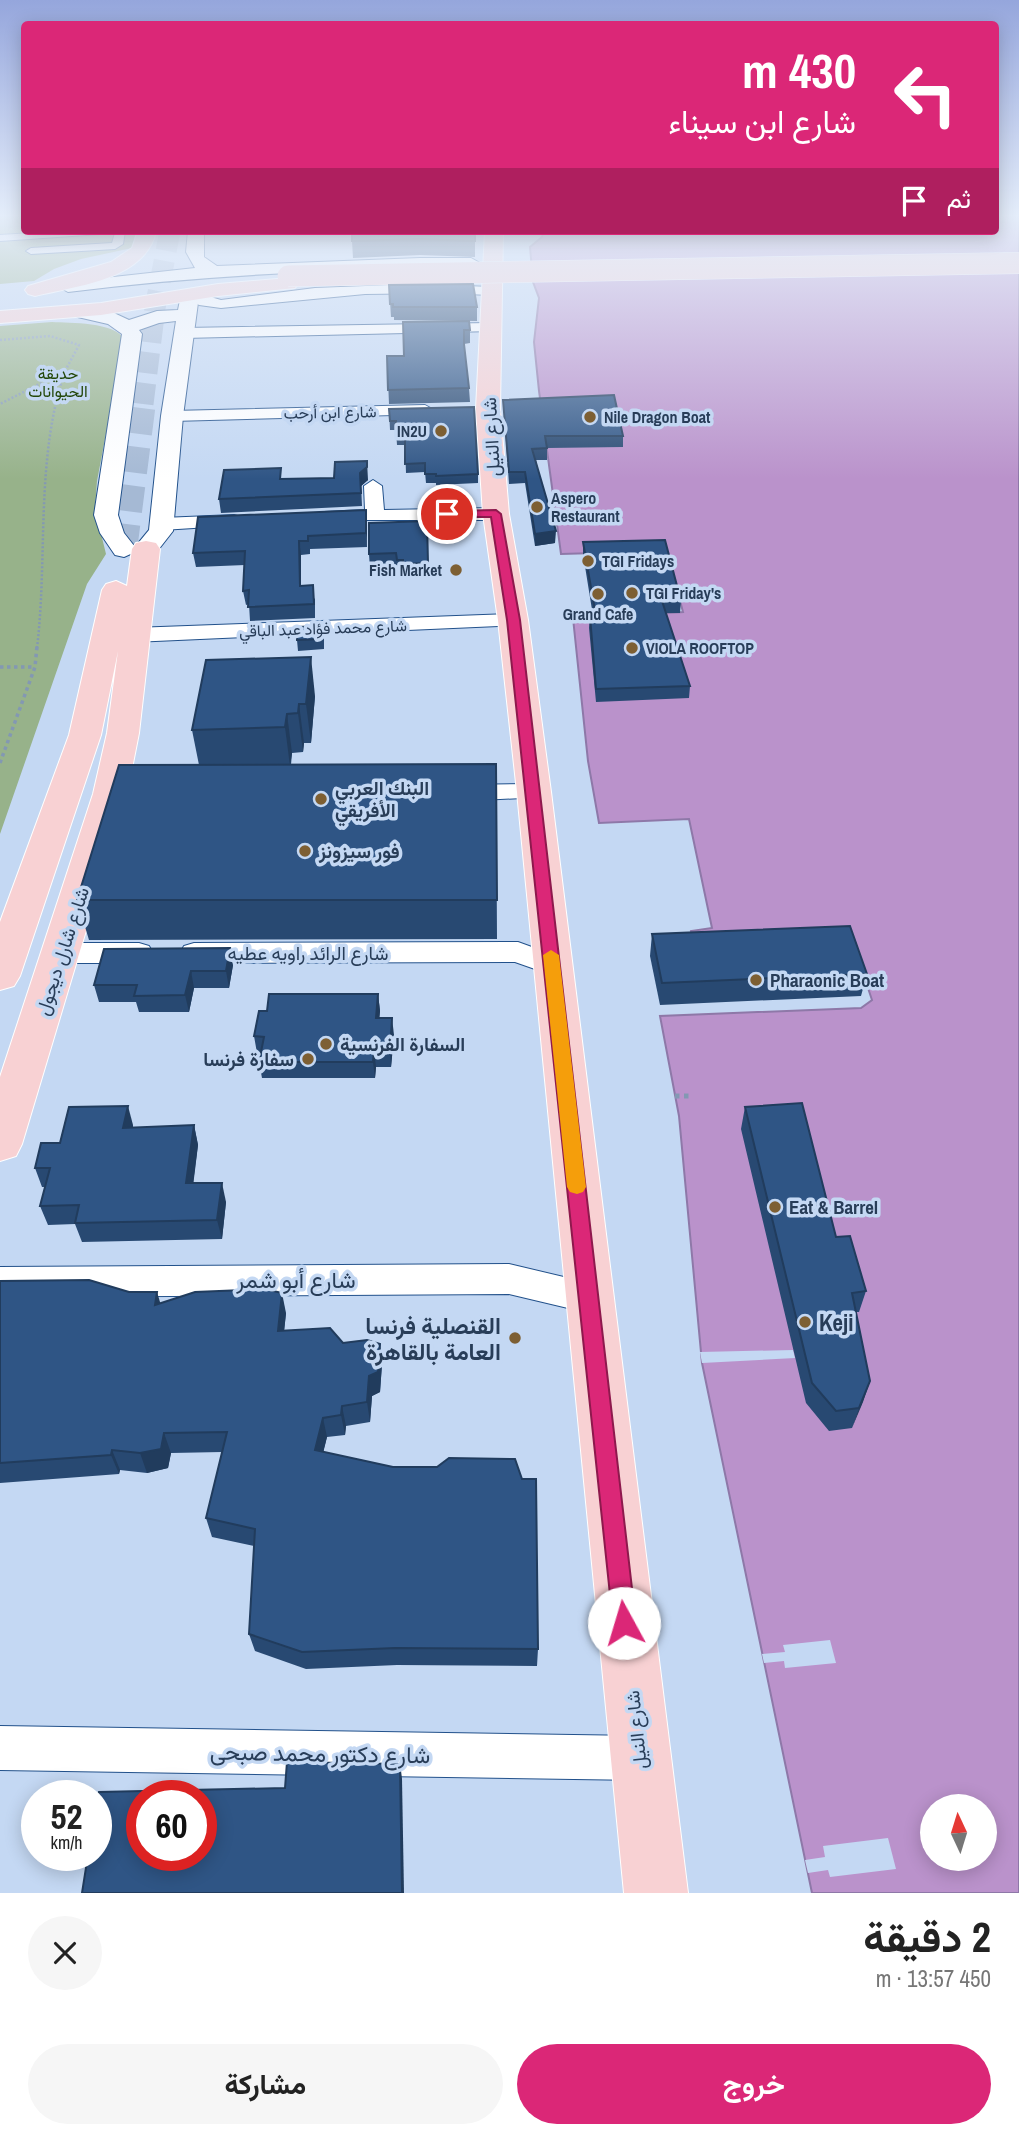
<!DOCTYPE html>
<html lang="ar">
<meta charset="utf-8">
<style>
:root{--surface:#fff;--page:#f6f6f6;--text:#222;--muted:#767676;--accent:#db2777}
body{margin:0;font-family:"Archivo Narrow",Vazirmatn,sans-serif;background:var(--page);color:var(--text);direction:rtl;height:100vh;display:flex;flex-direction:column;font-size:26px;white-space:nowrap}
*{box-sizing:border-box;margin:0}
p{font-size:23px;color:var(--muted)}
.icon{flex:none;width:38px;height:38px;fill:none;stroke:currentColor;stroke-width:2;stroke-linecap:round;stroke-linejoin:round}
.map{position:relative;height:1893px;overflow:hidden;direction:ltr}
.drawer{display:flex;flex-direction:column;background:var(--surface);flex:1}
.drawer>*{flex:none}
.guide{position:absolute;left:21px;top:21px;width:978px;height:214px;border-radius:7px;box-shadow:0 4px 18px #0003;direction:rtl;background:#db2777;color:#fff;overflow:hidden}
.needle{width:46px;rotate:356deg}
.controls{position:absolute;left:920px;top:1794px;display:grid;gap:14px}
.controls a{display:grid;place-items:center;width:77px;height:77px;border-radius:50%;background:var(--surface);box-shadow:0 4px 18px #0003;font-size:35px}
.speed{position:absolute;left:21px;top:1780px;display:flex;gap:14px;font-size:35px;font-weight:700;text-align:center}
.speed>*{display:grid;place-content:center;width:91px;height:91px;border-radius:50%;background:var(--surface);box-shadow:0 4px 18px #0003;line-height:1}
.speed small{font-size:18px;font-weight:400}
.speed .limit{border:10px solid #d22;background:#fff;color:#111}
.pin{position:absolute;display:grid;place-items:center;width:60px;height:60px;color:#fff;margin:-30px;border:4px solid #fff;border-radius:50%;box-shadow:0 2px 7px #0007}
.me{position:absolute;width:77px;margin:-38px;rotate:354deg;stroke-linejoin:round;filter:drop-shadow(0 0 5px #0008)}
.turn{display:flex;align-items:center;gap:24px;height:147px;padding:0 28px;font-size:32px}
.turn .icon{width:91px;height:91px;stroke-width:2.5}
.turn b{display:block;font-size:49px;line-height:60px}
.then{display:flex;align-items:center;height:66px;padding:0 28px;background:#0003;gap:14px;font-size:26px}
.round{display:grid;place-items:center;flex:none;width:74px;height:74px;border-radius:37px;background:var(--page)}
.head{display:flex;align-items:center;justify-content:space-between;height:119px;padding:0 28px}
h1{font-size:42px;font-weight:700;line-height:52px}
.action{display:flex;gap:14px;margin-top:auto;padding:14px 28px}
.action a{flex:1;height:80px;border-radius:42px;background:var(--accent);color:#fff;font-size:28px;font-weight:700;line-height:80px;text-align:center}
.action a+a{background:var(--page);color:var(--text)}
.map>svg:first-child{display:block}
</style>
<div class="map">
<svg width="1019" height="1893" viewBox="0 0 1019 1893">
<rect width="100%" height="100%" fill="#c4d8f3"/>
<g fill="#97b28a">
<polygon points="0,214 24,214 24,231 136,231 132,248 81,259 54,269 34,281 0,284"/>
<path d="M 52,322 C 70,323 115,322 124,339 L 97,481 L 95,509 L 106,554 L 87,584 L 0,834 L 0,326 Z"/>
</g>
<path fill="#ba92cb" stroke="#8e78a8" stroke-width="2" fill-rule="evenodd" d="M 996,214 L 1019,214 L 1019,1893 L 812,1893 L 702,1363 L 679,1116 L 660,1016 L 861,1008 L 872,1000 L 854,946 L 693,945 L 691,931 L 712,928 L 689,819 L 599,823 L 588,761 L 573,618 L 683,612 L 667,551 L 561,554 L 539,391 L 534,342 L 539,298 L 533,282 L 530,247 L 542,237 L 544,231 L 996,231 ZM 933,1806 L 985,1806 L 985,1858 L 933,1858 Z"/>
<g fill="#c4d8f3">
<polygon points="793,1350 795,1358 702,1363 700,1352"/>
<polygon points="830,1640 836,1663 785,1668 784,1661 764,1663 762,1654 785,1652 783,1645"/>
<polygon points="888,1838 896,1869 830,1877 828,1870 808,1873 805,1860 825,1857 823,1846"/>
</g>
<g fill="none" stroke-linecap="round" stroke-linejoin="round">
<polyline stroke="#a5b9d4" stroke-width="21" stroke-dasharray="21 10" stroke-linecap="butt" points="143,404 155,308 170,231"/>
<polyline stroke="#a5b9d4" stroke-width="26" stroke-dasharray="26 13" stroke-linecap="butt" points="124,550 143,402"/>
<g stroke="#22518b" stroke-width="2">
<polygon id="pedestrian" points="63,231 125,231 123,244 115,249 31,254 26,251 31,248 112,243 115,233 0,241 0,235"/>
</g>
<g stroke="#22518b" stroke-width="2">
<g id="minor">
<polygon points="416,284 491,287 498,291 491,295 441,293 365,294 221,308 199,305 183,295 190,291 221,300 315,288"/>
<polygon points="489,323 497,328 494,331 184,338 176,333 184,328"/>
<polygon points="425,405 434,410 431,414 172,421 163,416 172,411"/>
<polygon points="373,480 382,486 384,510 496,508 506,514 496,520 324,520 321,516 324,512 365,510 364,486"/>
<polygon points="234,515 241,517 244,521 241,525 162,530 152,524 162,518"/>
<polygon points="513,614 521,615 524,620 521,625 133,642 125,640 122,635 125,630 133,628"/>
<polygon points="534,784 543,787 546,792 543,797 460,801 451,798 448,793 451,788 460,785"/>
<polygon points="518,942 562,958 566,965 562,972 552,975 515,962 194,963 184,960 180,953 184,946 194,943"/>
<polygon points="62,943 139,943 149,946 153,953 149,960 139,963 62,963 52,960 48,953 52,946"/>
<polygon points="509,1264 589,1283 601,1287 607,1298 601,1309 589,1313 509,1294 0,1297 0,1267"/>
<polygon points="0,1726 639,1736 655,1742 661,1758 655,1774 639,1780 0,1770"/>
</g>
</g>
<g stroke="#22518b" stroke-width="2">
<g id="tertiary">
<path d="M 188,231 L 204,231 L 204,257 L 217,266 L 420,258 L 471,258 L 480,263 L 471,268 C 335,269 202,275 68,292 L 59,287 L 68,282 L 195,268 L 186,252 Z"/>
<path d="M 190,289 L 199,295 L 183,416 L 173,531 L 155,554 L 146,556 L 135,552 L 124,557 L 115,555 L 100,533 L 94,515 L 122,334 L 108,324 L 69,315 L 67,311 L 76,305 L 114,313 L 129,320 L 157,311 L 178,310 L 181,295 ZM 176,321 L 161,416 L 149,530 L 135,547 L 124,533 L 118,515 L 142,334 L 139,330 L 159,323 Z"/>
</g>
</g>
<g stroke="#fff" stroke-width="2">
<g id="primary">
<path d="M 138,231 L 156,231 C 146,280 76,286 35,296 L 28,294 L 25,290 L 28,286 L 111,262 L 132,248 Z"/>
<polygon points="485,231 503,231 500,409 509,514 528,620 551,792 688,1893 624,1893 517,792 498,620 483,514 476,409"/>
<polygon points="288,278 295,280 298,284 295,288 218,296 101,315 0,323 0,311 101,303 218,284"/>
<polygon points="146,541 156,543 160,549 139,733 127,794 22,1144 16,1156 0,1161 0,1077 93,794 107,733 118,651 101,735 20,976 14,986 0,990 0,922 69,735 102,590 106,584 116,581 127,586 132,549 136,543"/>
</g>
</g>
<g stroke="#8398b3" stroke-width="2.5" stroke-dasharray="2 2" stroke-linecap="butt">
<polyline points="0,340 50,336 79,345 65,371 0,404"/>
<path d="M 37,648 C 48,556 35,459 65,371"/>
</g>
<g stroke="#8398b3" stroke-width="3.5" stroke-dasharray="3.5 3.5" stroke-linecap="butt">
<polyline points="0,667 34,667"/>
<polyline points="0,763 35,667 37,646"/>
</g>
<polyline stroke="#8398b3" stroke-width="5" stroke-dasharray="4.5 4.5" stroke-linecap="butt" points="675,1096 690,1096"/>
<use href="#pedestrian" fill="#fff" fill-rule="evenodd"/>
<use href="#minor" fill="#fff" fill-rule="evenodd"/>
<use href="#tertiary" fill="#fff" fill-rule="evenodd"/>
<use href="#primary" fill="#f8d1d3" fill-rule="evenodd"/>
<g stroke="#fff" stroke-width="22" stroke-linecap="butt">
<polyline id="primary-bridge" points="288,276 1019,263"/>
</g>
<use href="#primary-bridge" stroke="#f8d1d3" stroke-width="21"/>
</g>
<g fill="#284972">
<polygon points="475,231 475,257 420,255 353,258 352,241"/>
<polygon points="389,285 477,307 477,321 394,320 394,317 391,317"/>
<polygon points="403,322 470,330 470,343 464,344 464,349 469,388 470,402 389,404 387,356 404,356"/>
<polygon points="503,400 623,436 623,447 547,448 547,460 536,460 555,543 535,546 525,483 509,484"/>
<polygon points="389,409 478,474 478,483 436,485 436,483 426,483 425,472 406,473 405,445 397,445 396,430 390,430"/>
<polygon points="283,479 368,480 361,486 362,506 221,513 219,499"/>
<polygon points="366,510 367,547 310,549 310,554 301,555 301,586 315,599 315,618 250,621 249,604 246,605 243,591 245,565 196,567 193,553"/>
<polygon points="427,521 428,578 404,579 404,575 397,575 397,568 370,569 369,554"/>
<polygon points="583,542 681,601 680,613 666,613 690,686 689,698 596,702 589,628 590,616 593,616 583,554"/>
<polygon points="324,636 324,649 298,651 297,640"/>
<polygon points="315,696 311,743 304,743 303,752 292,753 291,765 496,764 497,939 89,940 77,900 199,765 192,730"/>
<polygon points="652,934 867,974 861,996 660,1005 650,956"/>
<polygon points="233,965 229,988 194,988 189,1012 139,1012 136,1002 99,1002 94,985"/>
<polygon points="378,994 380,1011 379,1018 394,1035 391,1067 376,1067 375,1078 262,1078 259,1062 261,1053 257,1053 254,1036"/>
<polygon points="745,1107 836,1237 866,1291 859,1312 856,1312 870,1381 852,1428 829,1431 806,1403 741,1129"/>
<polygon points="133,1125 133,1128 194,1125 198,1145 193,1183 226,1202 222,1239 82,1242 75,1224 48,1225 40,1206 45,1187 42,1187 35,1168 60,1143"/>
<polygon points="0,1281 160,1303 286,1313 284,1331 343,1343 382,1364 380,1392 372,1396 370,1422 346,1426 345,1435 327,1437 323,1452 538,1649 537,1666 397,1665 306,1669 255,1651 249,1634 254,1546 212,1537 206,1518 222,1452 171,1453 168,1468 147,1473 120,1470 119,1474 0,1483"/>
</g>
<g fill="#213c5d">
<polygon points="367,461 368,480 361,486 362,506 360,473"/>
<polygon points="366,510 367,523 367,547 366,533"/>
<polygon points="556,531 555,543 535,546 535,534"/>
<polygon points="299,541 301,555 301,600 300,586"/>
<polygon points="311,657 315,696 311,743 306,704"/>
<polygon points="299,704 304,743 303,752 298,713"/>
<polygon points="287,714 292,753 290,766 285,727"/>
<polygon points="230,948 233,965 229,988 226,971"/>
<polygon points="191,971 194,988 189,1012 185,995"/>
<polygon points="378,994 380,1011 378,1035 376,1018"/>
<polygon points="392,1018 394,1035 391,1067 390,1050"/>
<polygon points="374,1050 376,1067 375,1078 373,1062"/>
<polygon points="128,1106 133,1125 129,1148 123,1128"/>
<polygon points="194,1125 198,1145 191,1203 186,1183"/>
<polygon points="222,1183 226,1202 222,1239 217,1220"/>
<polygon points="157,1292 163,1312 155,1305"/>
<polygon points="282,1293 286,1313 282,1351 278,1331"/>
<polygon points="380,1344 382,1364 380,1392 372,1396 370,1422 367,1402 369,1376"/>
<polygon points="870,1381 863,1402 852,1428 859,1408"/>
<polygon points="342,1406 346,1426 345,1435 341,1415"/>
<polygon points="323,1418 327,1437 319,1470 315,1450"/>
<polygon points="164,1433 171,1453 168,1468 147,1473 140,1453"/>
<polygon points="112,1450 120,1470 119,1474 111,1455"/>
<polygon points="400,1764 402,1779 404,1893 402,1893"/>
</g>
<g fill="#2f5585" stroke="#213c5d" stroke-width="2" fill-rule="evenodd">
<polygon points="352,231 475,231 475,241 419,239 352,241"/>
<polygon points="473,284 477,307 393,307 393,304 390,304 389,285"/>
<polygon points="469,321 470,330 464,330 464,344 469,388 388,390 387,356 404,356 403,322"/>
<polygon points="614,395 623,436 545,436 547,448 532,449 556,531 535,534 525,472 509,472 503,400"/>
<polygon points="474,407 478,474 436,476 436,474 425,474 425,463 405,464 405,436 396,436 396,421 390,421 389,409"/>
<polygon points="367,461 367,467 360,473 361,493 219,499 224,470 281,468 280,479 334,478 335,462"/>
<polygon points="366,510 366,533 308,536 308,541 299,541 300,586 313,585 314,604 248,607 249,590 243,591 245,551 193,553 198,517"/>
<polygon points="427,521 428,563 403,564 403,560 397,560 396,553 369,554 369,523"/>
<polygon points="665,540 681,601 662,601 690,686 596,689 590,616 596,616 583,542"/>
<polygon points="323,626 323,639 297,640 297,627"/>
<polygon points="311,657 306,704 299,704 298,713 287,714 285,727 192,730 206,660"/>
<polygon points="496,764 497,900 77,900 119,765"/>
<polygon points="850,926 867,974 662,983 652,934"/>
<polygon points="230,948 226,971 191,971 185,995 134,996 137,985 94,985 104,949"/>
<polygon points="269,994 378,994 376,1018 392,1018 390,1050 374,1050 373,1062 259,1062 264,1037 254,1036 259,1011 267,1011"/>
<polygon points="802,1103 836,1237 850,1236 866,1291 852,1293 870,1381 859,1408 836,1411 812,1383 745,1107"/>
<polygon points="128,1106 123,1128 194,1125 186,1183 222,1183 217,1220 75,1223 79,1205 40,1206 50,1168 35,1168 41,1143 60,1143 69,1107"/>
<polygon points="89,1280 129,1292 157,1292 155,1305 195,1292 265,1289 282,1293 278,1331 330,1328 343,1343 367,1340 380,1344 378,1372 369,1376 367,1402 342,1406 341,1415 323,1418 315,1450 393,1467 437,1467 449,1458 515,1459 522,1479 536,1479 538,1649 395,1648 302,1652 249,1634 255,1529 206,1518 227,1432 164,1433 161,1449 140,1453 112,1450 111,1455 0,1463 0,1281"/>
<path d="M 287,1762 L 400,1764 L 402,1893 L 82,1893 L 88,1855 L 96,1855 L 96,1807 L 99,1792 L 285,1788 ZM 142,1796 L 201,1796 L 201,1855 L 142,1855 Z"/>
</g>
<linearGradient id="sky" x2="0" y2="1"><stop stop-color="#95a6dc"/><stop offset="0.45" stop-color="#e4edfa"/><stop offset="1" stop-color="#e4edfa" stop-opacity="0"/></linearGradient>
<rect width="1019" height="479" fill="url(#sky)"/>
<polygon fill="#db2777" stroke="#8e194d" stroke-width="2" points="496,510 501,514 520,620 636,1623 633,1631 624,1635 616,1631 613,1623 507,620 491,517 447,517 442,514 447,511"/>
<polygon fill="#f59e0b" points="551,950 559,955 586,1187 583,1192 577,1194 570,1192 567,1187 543,955"/>
<g fill="#7d5f33" stroke="#c4d8f3" stroke-width="2.5">
<circle cx="590" cy="417" r="7"/>
<circle cx="441" cy="431" r="7"/>
<circle cx="537" cy="507" r="7"/>
<circle cx="588" cy="561" r="7"/>
<circle cx="456" cy="570" r="7"/>
<circle cx="632" cy="593" r="7"/>
<circle cx="598" cy="594" r="7"/>
<circle cx="632" cy="648" r="7"/>
<circle cx="321" cy="799" r="7"/>
<circle cx="305" cy="851" r="7"/>
<circle cx="756" cy="980" r="7"/>
<circle cx="326" cy="1044" r="7"/>
<circle cx="308" cy="1059" r="7"/>
<circle cx="775" cy="1207" r="7"/>
<circle cx="805" cy="1322" r="7"/>
<circle cx="515" cy="1338" r="7"/>
</g>
<g text-anchor="middle" dominant-baseline="central" stroke-width="7" stroke-linejoin="round" paint-order="stroke">
<g font-size="16" fill="#234709" stroke="#c4d8f3">
<text x="58" y="373">حديقة<tspan x="58" dy="18">الحيوانات</tspan></text>
</g>
<g font-size="16" fill="#283d58" stroke="#c4d8f3">
<text transform="translate(330 412) rotate(-1)">شارع ابن أرحب</text>
<text transform="translate(323 628) rotate(-2)">شارع محمد فؤاد عبد الباقي</text>
</g>
<g font-size="16" font-weight="bold" fill="#283d58" stroke="#c4d8f3" text-anchor="start">
<text x="604" y="417">Nile Dragon Boat</text>
<text x="427" y="431" text-anchor="end">IN2U</text>
<text x="551" y="498">Aspero<tspan x="551" dy="18">Restaurant</tspan></text>
<text x="602" y="561">TGI Fridays</text>
<text x="442" y="570" text-anchor="end">Fish Market</text>
<text x="646" y="593">TGI Friday's</text>
<text x="598" y="614" text-anchor="middle">Grand Cafe</text>
<text x="646" y="648">VIOLA ROOFTOP</text>
</g>
<g font-size="19" fill="#283d58" stroke="#c4d8f3">
<text transform="translate(491 437) rotate(-93)">شارع النيل</text>
<text transform="translate(62 951) rotate(-72)">شارع شارل ديجول</text>
<text x="308" y="953">شارع الرائد راويه عطيه</text>
<text transform="translate(636 1730) rotate(-96)">شارع النيل</text>
</g>
<g font-size="19" font-weight="bold" fill="#283d58" stroke="#c4d8f3" text-anchor="start">
<text x="335" y="788">البنك العربي<tspan x="335" dy="22">الأفريقي</tspan></text>
<text x="319" y="851">فور سيزونز</text>
<text x="770" y="980">Pharaonic Boat</text>
<text x="340" y="1044">السفارة الفرنسية</text>
<text x="294" y="1059" text-anchor="end">سفارة فرنسا</text>
<text x="789" y="1207">Eat &amp; Barrel</text>
</g>
<g font-size="23" fill="#283d58" stroke="#c4d8f3">
<text x="296" y="1279">شارع أبو شمر</text>
<text transform="translate(320 1753) rotate(1)">شارع دكتور محمد صبحى</text>
</g>
<g font-size="23" font-weight="bold" fill="#283d58" stroke="#c4d8f3" text-anchor="start">
<text x="819" y="1322">Keji</text>
<text x="501" y="1325" text-anchor="end">القنصلية فرنسا<tspan x="501" dy="26">العامة بالقاهرة</tspan></text>
</g>
</g>
</svg>
<div class="controls">
<a><svg class="needle" viewBox="-14 -14 28 28"><path d="M0-13l5 13h-10z" fill="#e53935"/><path d="M0 13l5-13h-10z" fill="#767676"/></svg></a>
</div>
<div class="speed"><div>52<small>km/h</small></div><div class="limit">60</div></div>
<div class="pin" style="left:447px;top:514px;background:#d93025"><svg class="icon" aria-label="arrive" viewBox="0 0 24 24"><path d="M6 21V4h12l-3 4 3 4H6"/></svg></div>
<svg class="me" style="left:624px;top:1623px" viewBox="-20 -20 40 40"><circle r="19" fill="#fff"/><path d="M0-13L10 11 0 6-10 11z" fill="#db2777"/></svg>
<div class="guide">
<div class="turn"><svg class="icon" aria-label="left" viewBox="0 0 24 24"><path d="M17 20v-9H6M10 6l-5 5 5 5"/></svg><div><b>430 m</b>شارع ابن سيناء</div></div>
<div class="then">ثم<svg class="icon" aria-label="arrive" viewBox="0 0 24 24"><path d="M6 21V4h12l-3 4 3 4H6"/></svg></div>
</div>
</div>
<section class="drawer">
<div class="head"><div><h1>2 دقيقة</h1><p>450 m · 13:57</p></div><a class="round"><svg class="icon" aria-label="close" viewBox="0 0 24 24"><path d="M6 6l12 12M18 6L6 18"/></svg></a></div>
<div class="action"><a>خروج</a><a>مشاركة</a></div>
</section>
